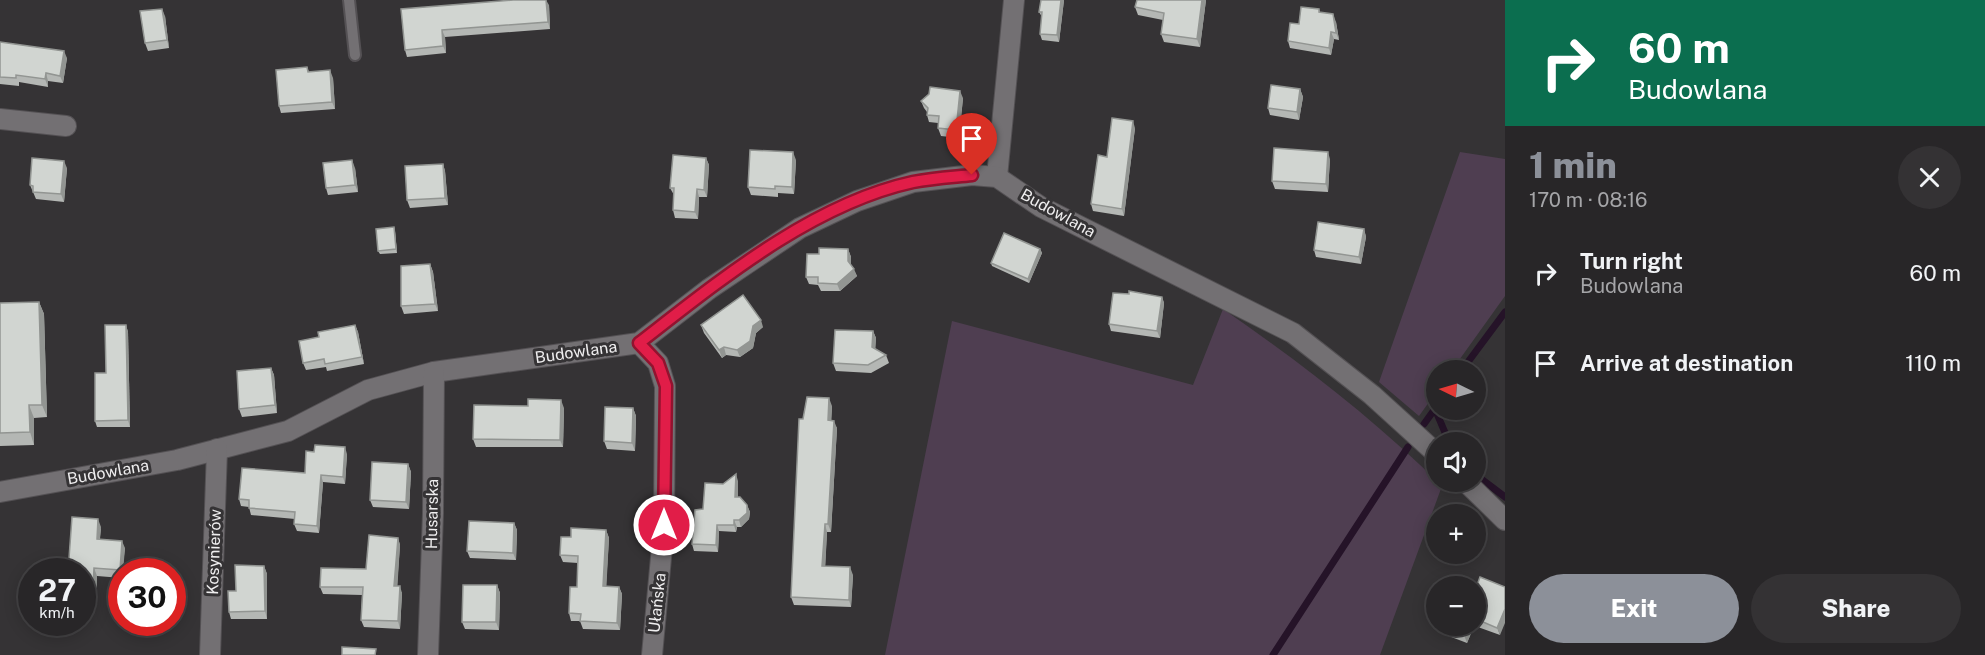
<!DOCTYPE html>
<meta charset="utf-8">
<style>
:root{--surface:#282628;--page:#343234;--text:#f1f3f6;--muted:#a5a5a8;--line:#444345;--accent:#8c9099}
body{margin:0;font-family:"Public Sans",sans-serif;background:var(--page);color:var(--text);height:100vh;display:flex;flex-direction:column;font-size:22px;white-space:nowrap}
*{box-sizing:border-box;margin:0}
p{font-size:20px;color:var(--muted)}
.icon{flex:none;width:33px;height:33px;fill:none;stroke:currentColor;stroke-width:2;stroke-linecap:round;stroke-linejoin:round}
.map{position:relative;flex:1;overflow:hidden}
.side{display:flex;flex-direction:column;background:var(--surface);width:480px}
.side>*{flex:none}
.banner{background:#0b6e4f;color:#fff;overflow:hidden}
.needle{width:39px;rotate:275deg}
.fabs{position:absolute;left:1426px;top:360px;display:grid;gap:12px}
.fabs a{display:grid;place-items:center;width:60px;height:60px;border-radius:50%;background:var(--surface);box-shadow:0 3px 15px #0003,0 0 0 2px var(--line);font-size:30px}
.speed{position:absolute;left:18px;top:558px;display:flex;gap:12px;font-size:30px;font-weight:700;text-align:center}
.speed>*{display:grid;place-content:center;width:78px;height:78px;border-radius:50%;background:var(--surface);box-shadow:0 3px 15px #0003,0 0 0 2px var(--line);line-height:1}
.speed small{font-size:15px;font-weight:400}
.speed .limit{border:9px solid #d22;background:#fff;color:#111}
.pin{position:absolute;display:grid;place-items:center;width:51px;height:51px;color:#fff;margin:-62px -26px;border-radius:50% 50% 50% 0;rotate:-45deg;box-shadow:0 0 6px #0007}
.pin .icon{rotate:45deg}
.me{position:absolute;width:66px;margin:-33px;rotate:0deg;stroke-linejoin:round;filter:drop-shadow(0 0 4px #0008)}
.turn{display:flex;align-items:center;gap:21px;height:126px;padding:0 24px;font-size:27px}
.turn .icon{width:78px;height:78px;stroke-width:2.5}
.turn b{display:block;font-size:42px;line-height:51px}
.round{display:grid;place-items:center;flex:none;width:63px;height:63px;border-radius:32px;background:var(--page)}
.head{display:flex;align-items:center;justify-content:space-between;height:102px;padding:0 24px}
h1{font-size:36px;font-weight:800;line-height:45px;color:var(--accent)}
.cta{display:flex;gap:12px;margin-top:auto;padding:12px 24px}
.cta a{flex:1;height:69px;border-radius:36px;background:var(--accent);color:#fff;font-size:24px;font-weight:800;line-height:69px;text-align:center}
.cta a+a{background:var(--page);color:var(--text)}
ul{padding:0;list-style:none}
li{display:flex;align-items:center;gap:18px;height:90px;padding:0 24px}
li div{flex:1}
li b{display:block;font-size:22px}
li em{font-style:normal}
main{display:flex;flex:1;min-height:0}
.map>svg:first-child{display:block}
</style>
<main>
<div class="map">
<svg width="1505" height="655" viewBox="0 0 1505 655">
<rect width="100%" height="100%" fill="#353335"/>
<g fill="#4f3e51">
<polygon points="1460,152 1505,159 1505,296 1452,370 1437,370 1437,391 1419,416 1379,382"/>
<path d="M 1223,309 C 1301,363 1374,419 1442,486 L 1380,655 L 885,655 L 952,321 L 1193,385 Z"/>
</g>
<g fill="none" stroke-linecap="round" stroke-linejoin="round">
<g stroke="#251328" stroke-width="7">
<polyline points="1462,370 1505,312"/>
<polyline points="1435,409 1449,442"/>
<polyline points="1424,424 1437,406"/>
<polyline points="1476,475 1505,497"/>
<polyline points="1273,655 1408,447"/>
</g>
<g stroke="#545154" stroke-width="14">
<polyline id="service" points="349,0 355,55"/>
</g>
<g stroke="#545154" stroke-width="22">
<g id="minor">
<polyline points="0,119 66,126"/>
<polyline points="997,177 1014,0"/>
<polyline points="639,343 658,363 665,386 664,525 652,655"/>
<polyline points="1466,482 1505,520"/>
<polyline points="0,492 177,460 288,431 368,390 434,372 639,343 709,289 800,228 857,201 913,182 972,175 997,177 1041,207 1293,333 1372,395 1437,454"/>
<polyline points="210,655 217,449"/>
<polyline points="428,655 433,513 434,372"/>
</g>
</g>
<use href="#service" stroke="#737073" stroke-width="10"/>
<use href="#minor" stroke="#737073" stroke-width="20"/>
</g>
<g fill="#b4b7b4">
<polygon points="1041,0 1064,0 1059,42 1042,40 1040,34 1042,17 1039,12"/>
<polygon points="1137,0 1206,0 1200,47 1164,42 1161,34 1163,20 1138,15 1135,7"/>
<polygon points="549,5 550,29 445,37 446,53 407,57 405,50 401,9"/>
<polygon points="1319,9 1320,12 1336,22 1339,40 1334,39 1331,55 1290,48 1288,41 1299,24"/>
<polygon points="165,16 169,48 148,51 145,43"/>
<polygon points="0,42 67,58 63,83 48,81 48,87 19,82 19,86 0,84"/>
<polygon points="307,67 309,72 333,78 335,109 281,113 279,106"/>
<polygon points="1300,89 1303,97 1299,120 1270,115 1268,108"/>
<polygon points="963,98 959,138 941,136 938,128 938,123 929,122 927,115 927,112 924,108 921,101"/>
<polygon points="1135,128 1124,216 1093,211 1091,204 1107,157"/>
<polygon points="706,158 709,165 707,197 699,197 698,219 675,218 673,210 674,195 670,188"/>
<polygon points="1330,159 1328,192 1275,189 1272,181"/>
<polygon points="796,160 794,194 778,193 778,197 751,195 748,187"/>
<polygon points="443,164 445,171 448,205 410,208 407,200"/>
<polygon points="67,168 64,202 36,199 30,185"/>
<polygon points="355,168 358,192 328,195 326,188"/>
<polygon points="394,227 395,231 397,253 380,254 378,251"/>
<polygon points="1364,229 1366,237 1361,264 1316,257 1314,250"/>
<polygon points="848,249 851,257 851,265 857,276 840,291 821,291 818,285 809,284 806,277 819,254"/>
<polygon points="1040,249 1042,253 1029,283 992,266 991,263"/>
<polygon points="430,264 433,272 438,311 404,314 401,306"/>
<polygon points="1162,297 1164,303 1160,338 1111,331 1109,324"/>
<polygon points="39,302 44,314 47,417 34,418 34,445 0,446 0,303"/>
<polygon points="126,325 128,332 130,427 97,427 95,421"/>
<polygon points="355,325 358,332 364,364 327,371 326,367 306,370 303,363 319,337"/>
<polygon points="701,325 763,327 756,333 753,348 740,357 726,355 722,358 704,333"/>
<polygon points="873,331 876,338 875,349 886,355 889,363 871,373 836,371 833,363"/>
<polygon points="271,368 274,375 277,413 242,417 239,409"/>
<polygon points="832,406 831,421 837,428 831,532 827,532 825,566 853,575 851,607 794,605 791,597 803,419"/>
<polygon points="564,408 563,447 476,447 473,439"/>
<polygon points="633,408 636,416 635,451 607,449 604,441"/>
<polygon points="347,454 345,484 323,482 319,533 297,531 294,524 295,519 251,515 249,507 241,506 239,499 305,473"/>
<polygon points="408,464 411,472 409,509 373,507 370,500"/>
<polygon points="738,481 738,497 747,505 750,512 749,519 741,527 737,527 736,532 719,531 718,552 694,551 692,544 703,509 723,484"/>
<polygon points="514,523 517,530 516,560 470,558 467,551"/>
<polygon points="101,527 100,539 125,548 122,572 122,578 97,576 96,595 82,594 82,572"/>
<polygon points="606,530 609,538 606,586 619,587 622,594 620,630 583,629 580,621 571,621 569,613 577,587 578,563 563,562 560,555 571,537"/>
<polygon points="398,538 400,545 397,586 402,593 400,629 364,627 361,620 362,595 323,594 320,587 366,569"/>
<polygon points="264,566 267,574 267,619 231,619 229,612 236,591"/>
<polygon points="1480,577 1500,635 1475,626 1476,626 1476,588"/>
<polygon points="497,585 500,593 499,630 465,629 462,622"/>
<polygon points="1474,626 1467,643 1446,635 1444,627"/>
</g>
<g fill="#929592">
<polygon points="546,0 549,5 550,29 548,22"/>
<polygon points="1061,0 1064,0 1059,42 1057,35"/>
<polygon points="1202,0 1206,0 1200,47 1197,39"/>
<polygon points="162,9 165,16 169,48 167,40"/>
<polygon points="1333,14 1336,22 1339,40 1336,33"/>
<polygon points="442,30 445,37 446,53 443,46"/>
<polygon points="1331,32 1334,39 1331,55 1329,48"/>
<polygon points="64,51 67,58 63,83 60,76"/>
<polygon points="330,70 333,78 335,109 332,102"/>
<polygon points="46,73 48,81 48,87 45,79"/>
<polygon points="1300,89 1303,97 1299,120 1297,112"/>
<polygon points="960,91 963,98 959,138 956,130"/>
<polygon points="1133,121 1135,128 1124,216 1122,209"/>
<polygon points="793,152 796,160 794,194 792,187"/>
<polygon points="1328,152 1330,159 1328,192 1326,184"/>
<polygon points="706,158 709,165 707,197 704,190"/>
<polygon points="352,160 355,168 358,192 355,185"/>
<polygon points="64,161 67,168 64,202 61,194"/>
<polygon points="443,164 445,171 448,205 445,198"/>
<polygon points="697,189 699,197 698,219 695,212"/>
<polygon points="394,227 395,231 397,253 396,249"/>
<polygon points="1364,229 1366,237 1361,264 1359,257"/>
<polygon points="848,249 851,257 851,269 848,261"/>
<polygon points="1040,249 1042,253 1029,283 1028,279"/>
<polygon points="430,264 433,272 438,311 435,304"/>
<polygon points="854,269 857,276 840,291 837,284"/>
<polygon points="1162,297 1164,303 1160,338 1157,331"/>
<polygon points="39,302 44,314 47,417 42,405"/>
<polygon points="761,320 763,327 756,333 753,348 740,357 737,350 753,326"/>
<polygon points="126,325 128,332 130,427 128,420"/>
<polygon points="355,325 358,332 364,364 362,357"/>
<polygon points="873,331 876,338 875,355 872,347"/>
<polygon points="724,347 726,355 722,358 719,350"/>
<polygon points="271,368 274,375 277,413 275,405"/>
<polygon points="829,398 832,406 831,428 828,420"/>
<polygon points="561,400 564,408 563,447 560,440"/>
<polygon points="29,405 34,418 34,445 30,432"/>
<polygon points="633,408 636,416 635,451 632,443"/>
<polygon points="834,421 837,428 831,532 828,524"/>
<polygon points="345,447 347,454 345,484 343,477"/>
<polygon points="408,464 411,472 409,509 406,502"/>
<polygon points="736,474 738,481 738,504 735,497"/>
<polygon points="321,475 323,482 319,533 317,526"/>
<polygon points="747,505 750,512 749,519 741,527 739,520"/>
<polygon points="98,519 101,527 99,546 97,539"/>
<polygon points="734,520 737,527 736,532 734,525"/>
<polygon points="514,523 517,530 516,560 513,553"/>
<polygon points="825,524 827,532 825,573 822,566"/>
<polygon points="717,525 719,531 718,552 716,545"/>
<polygon points="606,530 609,538 606,594 603,586"/>
<polygon points="398,538 400,545 397,593 394,586"/>
<polygon points="122,541 125,548 123,572 122,572 122,574 120,570"/>
<polygon points="264,566 267,574 267,619 265,611"/>
<polygon points="850,567 853,575 851,607 849,600"/>
<polygon points="94,568 97,576 96,595 93,588"/>
<polygon points="497,585 500,593 499,630 496,622"/>
<polygon points="400,586 402,593 400,629 398,621"/>
<polygon points="619,587 622,594 620,630 617,623"/>
<polygon points="1505,609 1505,623 1500,635 1497,628"/>
<polygon points="1469,626 1474,626 1467,643 1464,635"/>
</g>
<g fill="#d1d5d1" stroke="#929592" stroke-width="1.5">
<polygon points="513,0 546,0 548,22 442,30 443,46 405,50 401,9"/>
<polygon points="1041,0 1061,0 1057,35 1040,34 1042,12 1039,12"/>
<polygon points="1137,0 1202,0 1197,39 1161,34 1164,13 1135,7"/>
<polygon points="1301,7 1319,9 1319,12 1333,14 1336,33 1331,32 1329,48 1288,41 1290,23 1299,24"/>
<polygon points="162,9 167,40 145,43 140,11"/>
<polygon points="0,42 64,51 60,76 46,73 45,79 16,75 16,78 0,77"/>
<polygon points="307,67 308,72 330,70 332,102 279,106 276,70"/>
<polygon points="1271,85 1300,89 1297,112 1268,108"/>
<polygon points="930,87 960,91 956,130 938,128 939,116 927,115 928,108 921,101 929,94"/>
<polygon points="1112,118 1133,121 1122,209 1091,204 1098,155 1107,157"/>
<polygon points="1274,148 1328,152 1326,184 1272,181"/>
<polygon points="750,150 793,152 792,187 775,186 775,189 748,187"/>
<polygon points="673,155 706,158 704,190 697,189 695,212 673,210 674,188 670,188"/>
<polygon points="32,158 64,161 61,194 33,192 33,186 30,185"/>
<polygon points="352,160 355,185 326,188 323,163"/>
<polygon points="443,164 445,198 407,200 405,166"/>
<polygon points="1318,222 1364,229 1359,257 1314,250"/>
<polygon points="394,227 396,249 378,251 376,229"/>
<polygon points="1004,233 1040,249 1028,279 991,263"/>
<polygon points="819,248 848,249 848,261 854,269 837,284 818,283 818,277 806,277 807,254 819,254"/>
<polygon points="430,264 435,304 401,306 401,266"/>
<polygon points="1129,291 1162,297 1157,331 1109,324 1113,293 1129,294"/>
<polygon points="743,295 761,320 753,326 750,341 737,350 724,347 719,350 701,325"/>
<polygon points="39,302 42,405 29,405 30,432 0,433 0,303"/>
<polygon points="105,325 126,325 128,420 95,421 95,373 106,373"/>
<polygon points="355,325 362,357 325,364 324,359 303,363 299,341 319,337 318,332"/>
<polygon points="835,330 873,331 872,347 886,355 868,365 833,363"/>
<polygon points="271,368 275,405 239,409 237,371"/>
<polygon points="807,397 829,398 828,420 834,421 828,524 825,524 822,566 850,567 849,600 791,597 799,419 803,419"/>
<polygon points="528,399 561,400 560,440 473,439 474,405 528,406"/>
<polygon points="605,407 633,408 632,443 604,441"/>
<polygon points="315,445 345,447 343,477 321,475 317,526 294,524 295,512 249,508 249,500 239,499 242,468 305,473 306,451 314,452"/>
<polygon points="372,462 408,464 406,502 370,500"/>
<polygon points="736,474 735,497 740,497 747,505 747,513 739,520 734,520 734,525 717,525 716,545 692,544 695,510 703,509 705,483 723,484"/>
<polygon points="72,517 98,519 97,539 122,541 120,570 94,568 93,588 82,587 82,572 68,572"/>
<polygon points="469,521 514,523 513,553 467,551"/>
<polygon points="571,528 606,530 603,586 619,587 617,623 580,621 581,614 569,613 570,587 577,587 578,556 560,555 561,537 571,537"/>
<polygon points="369,535 398,538 394,586 400,586 398,621 361,620 363,587 320,587 321,568 366,569"/>
<polygon points="235,565 264,566 265,611 229,612 228,591 236,591"/>
<polygon points="1480,577 1505,587 1505,609 1497,628 1476,619 1476,588"/>
<polygon points="463,585 497,585 496,622 462,622"/>
<polygon points="1444,626 1469,626 1464,635 1444,627"/>
<polygon points="342,647 376,649 375,655 342,655"/>
</g>
<g fill="none" stroke-linecap="round" stroke-linejoin="round">
<g stroke="#92132f" stroke-width="15">
<path id="route" d="M 664,525 L 666,386 L 658,363 L 639,343 C 719,281 812,204 913,182 C 933,178 953,177 972,175"/>
</g>
<use href="#route" stroke="#e11d48" stroke-width="10"/>
</g>
<g text-anchor="middle" dominant-baseline="central" stroke-width="6" stroke-linejoin="round" paint-order="stroke">
<g font-size="16" fill="#efeeef" stroke="#353335">
<text transform="translate(1058 213) rotate(29)">Budowlana</text>
<text transform="translate(576 352) rotate(-8)">Budowlana</text>
<text transform="translate(108 472) rotate(-10)">Budowlana</text>
<text transform="translate(432 514) rotate(-89)">Husarska</text>
<text transform="translate(214 552) rotate(-88)">Kosynierów</text>
<text transform="translate(657 603) rotate(-84)">Ułańska</text>
</g>
</g>
</svg>
<div class="fabs">
<a><svg class="needle" viewBox="-14 -14 28 28"><path d="M0-13l5 13h-10z" fill="#e53935"/><path d="M0 13l5-13h-10z" fill="#a5a5a8"/></svg></a>
<a><svg class="icon" aria-label="sound" viewBox="0 0 24 24"><path d="M4 9h4l5-4v14l-5-4H4zM17 9q2 3 0 6"/></svg></a>
<a>+</a>
<a>−</a>
</div>
<div class="speed"><div>27<small>km/h</small></div><div class="limit">30</div></div>
<div class="pin" style="left:972px;top:175px;background:#d93025"><svg class="icon" aria-label="arrive" viewBox="0 0 24 24"><path d="M6 21V4h12l-3 4 3 4H6"/></svg></div>
<svg class="me" style="left:664px;top:525px" viewBox="-20 -20 40 40"><circle r="17" fill="#e11d48" stroke="#fff" stroke-width="3"/><path d="M0-11L8 9 0 5-8 9z" fill="#fff"/></svg>
</div>
<section class="side">
<div class="banner">
<div class="turn"><svg class="icon" aria-label="right" viewBox="0 0 24 24"><path d="M7 20v-9h11M14 6l5 5-5 5"/></svg><div><b>60 m</b>Budowlana</div></div>
</div>
<div class="head"><div><h1>1 min</h1><p>170 m · 08:16</p></div><a class="round"><svg class="icon" aria-label="close" viewBox="0 0 24 24"><path d="M6 6l12 12M18 6L6 18"/></svg></a></div>
<ul>
<li><svg class="icon" aria-label="right" viewBox="0 0 24 24"><path d="M7 20v-9h11M14 6l5 5-5 5"/></svg><div><b>Turn right</b><p>Budowlana</p></div><em>60 m</em></li>
<li><svg class="icon" aria-label="arrive" viewBox="0 0 24 24"><path d="M6 21V4h12l-3 4 3 4H6"/></svg><div><b>Arrive at destination</b></div><em>110 m</em></li>
</ul>
<div class="cta"><a>Exit</a><a>Share</a></div>
</section>
</main>
